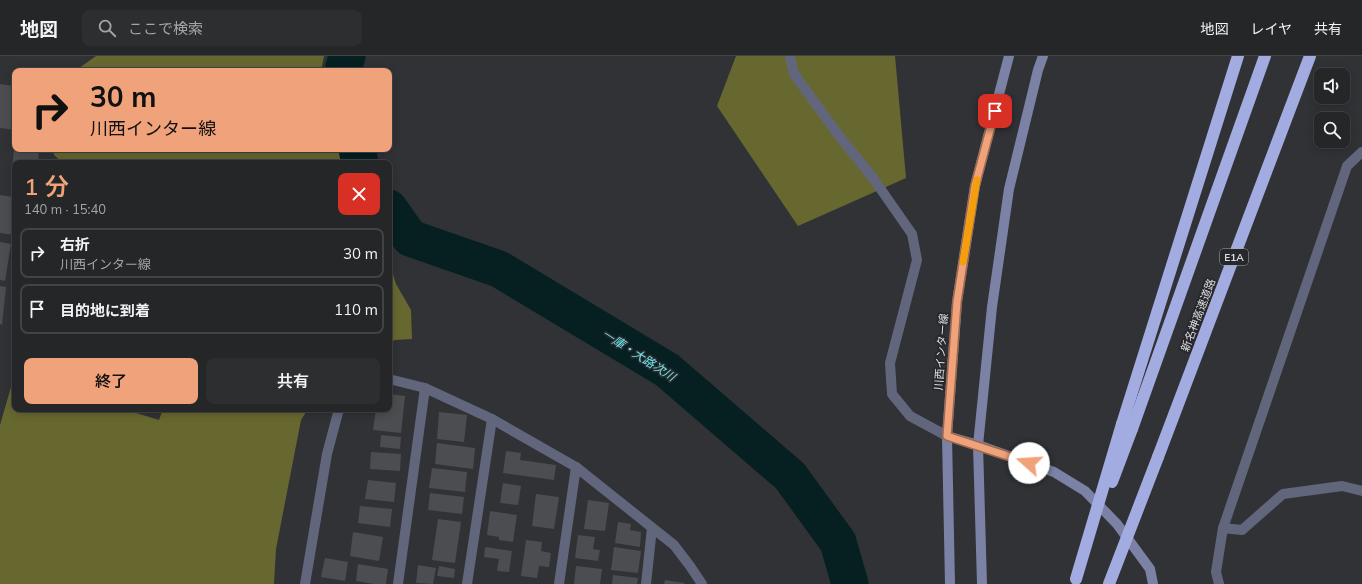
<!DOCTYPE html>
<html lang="ja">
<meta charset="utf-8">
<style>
:root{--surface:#252628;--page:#2d2e30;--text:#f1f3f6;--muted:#a3a5a8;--line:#424345;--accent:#f0a27a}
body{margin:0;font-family:Mulish,"Noto Sans JP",sans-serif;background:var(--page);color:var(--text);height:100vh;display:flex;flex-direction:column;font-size:15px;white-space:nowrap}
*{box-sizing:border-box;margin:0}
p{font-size:13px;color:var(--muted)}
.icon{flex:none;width:22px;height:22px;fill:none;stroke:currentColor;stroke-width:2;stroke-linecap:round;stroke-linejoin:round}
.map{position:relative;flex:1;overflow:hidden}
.drawer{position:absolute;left:12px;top:104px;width:380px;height:252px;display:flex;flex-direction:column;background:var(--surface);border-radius:8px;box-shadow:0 2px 10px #0003,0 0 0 1px var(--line)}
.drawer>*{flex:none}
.top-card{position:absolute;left:12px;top:12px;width:380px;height:84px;border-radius:8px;box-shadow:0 2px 10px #0003,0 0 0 1px var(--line);background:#f0a27a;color:#111;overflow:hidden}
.controls{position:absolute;left:1314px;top:12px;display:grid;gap:8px}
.controls a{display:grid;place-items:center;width:36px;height:36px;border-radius:8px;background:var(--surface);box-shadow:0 2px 10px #0003,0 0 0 1px var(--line);font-size:20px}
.pin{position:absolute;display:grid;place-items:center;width:34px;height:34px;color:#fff;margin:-17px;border-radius:8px;box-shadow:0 2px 6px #0006}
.me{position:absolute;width:44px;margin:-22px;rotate:289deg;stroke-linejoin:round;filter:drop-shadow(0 0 3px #0008)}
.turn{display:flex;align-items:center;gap:14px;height:84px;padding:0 12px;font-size:18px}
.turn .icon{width:52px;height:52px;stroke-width:2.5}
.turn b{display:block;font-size:28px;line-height:34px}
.round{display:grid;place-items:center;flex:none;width:42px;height:42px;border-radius:8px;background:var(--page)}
.overview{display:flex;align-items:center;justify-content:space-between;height:68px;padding:0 12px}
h1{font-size:24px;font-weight:600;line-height:30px;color:var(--accent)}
.cta{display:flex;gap:8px;margin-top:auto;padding:8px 12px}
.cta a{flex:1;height:46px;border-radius:8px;background:var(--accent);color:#111;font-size:16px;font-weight:600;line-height:46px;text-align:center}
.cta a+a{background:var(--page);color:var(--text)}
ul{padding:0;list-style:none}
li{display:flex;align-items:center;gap:12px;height:50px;margin:0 8px 6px;padding:0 4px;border:2px solid var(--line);border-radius:8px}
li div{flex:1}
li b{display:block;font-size:15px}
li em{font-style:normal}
header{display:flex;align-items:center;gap:24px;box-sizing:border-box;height:56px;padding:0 20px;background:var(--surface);border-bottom:1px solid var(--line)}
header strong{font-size:19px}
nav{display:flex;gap:22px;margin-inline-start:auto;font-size:14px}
.search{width:280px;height:36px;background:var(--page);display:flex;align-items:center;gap:10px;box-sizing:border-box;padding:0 14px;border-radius:8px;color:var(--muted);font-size:15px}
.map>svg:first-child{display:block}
</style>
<header>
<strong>地図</strong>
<div class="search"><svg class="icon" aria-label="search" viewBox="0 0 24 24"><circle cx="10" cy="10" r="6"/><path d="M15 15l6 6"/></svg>ここで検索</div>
<nav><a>地図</a><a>レイヤ</a><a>共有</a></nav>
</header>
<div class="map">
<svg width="1362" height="528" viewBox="0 0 1362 528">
<rect width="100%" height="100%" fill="#313236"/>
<g fill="#676830">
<polygon points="96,0 324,0 321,15 75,15"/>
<polygon points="736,0 895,0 906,122 798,170 717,50"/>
<polygon points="53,93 339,93 344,107 63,107 54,99"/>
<polygon points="389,205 396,228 411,254 412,283 395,284 389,287"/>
<polygon points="11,331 15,332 15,353 123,353 159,364 163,353 308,353 301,364 276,493 274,528 0,528 0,369"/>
</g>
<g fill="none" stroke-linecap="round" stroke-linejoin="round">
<g stroke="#061f20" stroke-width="37">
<polyline points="343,15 347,0"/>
<polyline points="357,93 360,107"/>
<polyline points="389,152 410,182 499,213 667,314 790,420 838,486 850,528"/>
</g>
</g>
<g fill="#4c4d51">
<polygon points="0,28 15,30 15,74 0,72"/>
<polygon points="14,93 39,93 38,107 15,107 15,112 12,112"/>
<polygon points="0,139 15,141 15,177 14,179 0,177"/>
<polygon points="0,186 11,188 5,225 0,224"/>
<polygon points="0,230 6,231 2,269 0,268"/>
<polygon points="389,338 405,340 401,377 373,374 376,353 389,353"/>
<polygon points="439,356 467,359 464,386 437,383"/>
<polygon points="381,379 401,381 400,393 380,391"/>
<polygon points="437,387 475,392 473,413 435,408"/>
<polygon points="506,395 521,397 520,404 556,409 554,424 503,417"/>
<polygon points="371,396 401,398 400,415 370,413"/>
<polygon points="432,412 467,416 465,436 429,432"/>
<polygon points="368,424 396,427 394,446 365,443"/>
<polygon points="503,427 521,430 518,449 500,447"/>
<polygon points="430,437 464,441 462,458 428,454"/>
<polygon points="536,438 559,441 554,473 532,470"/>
<polygon points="588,444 609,447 605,475 584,473"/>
<polygon points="360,450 392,453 390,471 358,467"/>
<polygon points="490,455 517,459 513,486 499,484 499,481 487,479"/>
<polygon points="438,463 461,466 455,507 432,504"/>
<polygon points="618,466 631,468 630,474 641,476 640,491 615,487"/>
<polygon points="353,476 383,481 379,505 350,500"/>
<polygon points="578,479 595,481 593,493 600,494 598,505 575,502"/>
<polygon points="526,484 542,486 541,495 551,497 549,511 539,510 537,522 521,520"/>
<polygon points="485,491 512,495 509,516 497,515 499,503 484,501"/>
<polygon points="614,491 641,495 638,517 611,514"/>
<polygon points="325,502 348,506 345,525 321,521"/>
<polygon points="358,508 388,513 386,528 374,528 356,525"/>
<polygon points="418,509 436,512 433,528 416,527"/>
<polygon points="439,510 455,513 454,522 437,520"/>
<polygon points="576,510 602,513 600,528 574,528"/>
<polygon points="613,519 638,522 637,528 612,528"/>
<polygon points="665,524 684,527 684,528 664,528"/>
</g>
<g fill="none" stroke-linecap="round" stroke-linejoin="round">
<g stroke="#62667c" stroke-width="10">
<polyline points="790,0 794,18 840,81 873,122 912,178 917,204 890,307 892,338 910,360 947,380"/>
<polyline points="389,323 425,332"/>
<polyline points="1223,472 1242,474 1283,438 1342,430 1362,435"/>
<polyline points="305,528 327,398 339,353"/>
<polyline points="398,528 425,332 492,363 576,411"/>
<polyline points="467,528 492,363"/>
<polyline points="559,528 576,411 674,489 690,510 702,528"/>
<polyline points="646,528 652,472"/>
<polyline points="1219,528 1216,516 1223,472 1347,110 1362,96"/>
</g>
<g stroke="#7c82a5" stroke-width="10">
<polyline points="947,380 978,389 1054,416 1085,435 1117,468 1150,513 1153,528"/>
<polyline points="950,528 947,380 957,246 975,130 1009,0"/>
<polyline points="982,528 978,389 992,251 1009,133 1038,14 1043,0"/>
</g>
<g stroke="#a3ace1" stroke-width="12">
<polyline points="1122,368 1238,0"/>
<polyline points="1132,373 1265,0"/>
<polyline points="1158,401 1310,0"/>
</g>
<g stroke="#a3ace1" stroke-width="12">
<polyline points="1112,426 1132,373"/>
<polyline points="1076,523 1122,368"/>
<polyline points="1109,528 1158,401"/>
</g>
</g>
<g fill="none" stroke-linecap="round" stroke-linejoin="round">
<g stroke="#9c694f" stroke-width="10">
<polyline id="route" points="995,55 975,130 957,246 947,380 1029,407"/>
</g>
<use href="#route" stroke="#f0a27a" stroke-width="7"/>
<polyline stroke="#f59e0b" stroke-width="7" points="963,206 977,124"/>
</g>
<g text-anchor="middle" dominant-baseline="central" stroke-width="3.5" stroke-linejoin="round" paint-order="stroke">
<rect fill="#27282c" stroke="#a6a7a9" stroke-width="1" x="1220" y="193" width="28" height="16" rx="3"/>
<g font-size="10" font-weight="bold" fill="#dcdddf">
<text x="1234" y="201">E1A</text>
</g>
<g font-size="11" fill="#dcdddf" stroke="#27282c">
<text transform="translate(1198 259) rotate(-69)">新名神高速道路</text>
<text transform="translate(941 296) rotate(-86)">川西インター線</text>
</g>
<g font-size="12" font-style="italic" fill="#6ce4e8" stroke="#27282c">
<text transform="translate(639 299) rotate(33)">一庫・大路次川</text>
</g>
</g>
</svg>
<div class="controls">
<a><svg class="icon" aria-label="sound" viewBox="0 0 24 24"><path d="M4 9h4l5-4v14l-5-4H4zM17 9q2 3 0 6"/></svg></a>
<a><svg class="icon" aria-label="search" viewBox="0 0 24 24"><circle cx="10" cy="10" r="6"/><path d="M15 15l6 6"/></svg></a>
</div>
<div class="pin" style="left:995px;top:55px;background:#d93025"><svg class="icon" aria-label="arrive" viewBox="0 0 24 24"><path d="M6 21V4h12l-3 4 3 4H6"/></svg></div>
<svg class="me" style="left:1029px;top:407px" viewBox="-20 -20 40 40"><circle r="19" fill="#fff"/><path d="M0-13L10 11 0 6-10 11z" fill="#f0a27a"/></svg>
<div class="top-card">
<div class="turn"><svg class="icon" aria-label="right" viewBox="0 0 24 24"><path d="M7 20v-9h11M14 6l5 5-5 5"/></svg><div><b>30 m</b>川西インター線</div></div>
</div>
<section class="drawer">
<div class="overview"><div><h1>1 分</h1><p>140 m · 15:40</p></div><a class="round" style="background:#d93025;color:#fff"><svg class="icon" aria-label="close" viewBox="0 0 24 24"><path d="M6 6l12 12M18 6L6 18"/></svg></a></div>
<ul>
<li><svg class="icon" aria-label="right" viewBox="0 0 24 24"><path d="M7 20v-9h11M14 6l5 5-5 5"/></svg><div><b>右折</b><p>川西インター線</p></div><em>30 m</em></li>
<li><svg class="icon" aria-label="arrive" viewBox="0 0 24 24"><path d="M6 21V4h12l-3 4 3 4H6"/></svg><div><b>目的地に到着</b></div><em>110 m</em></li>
</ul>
<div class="cta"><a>終了</a><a>共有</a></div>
</section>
</div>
